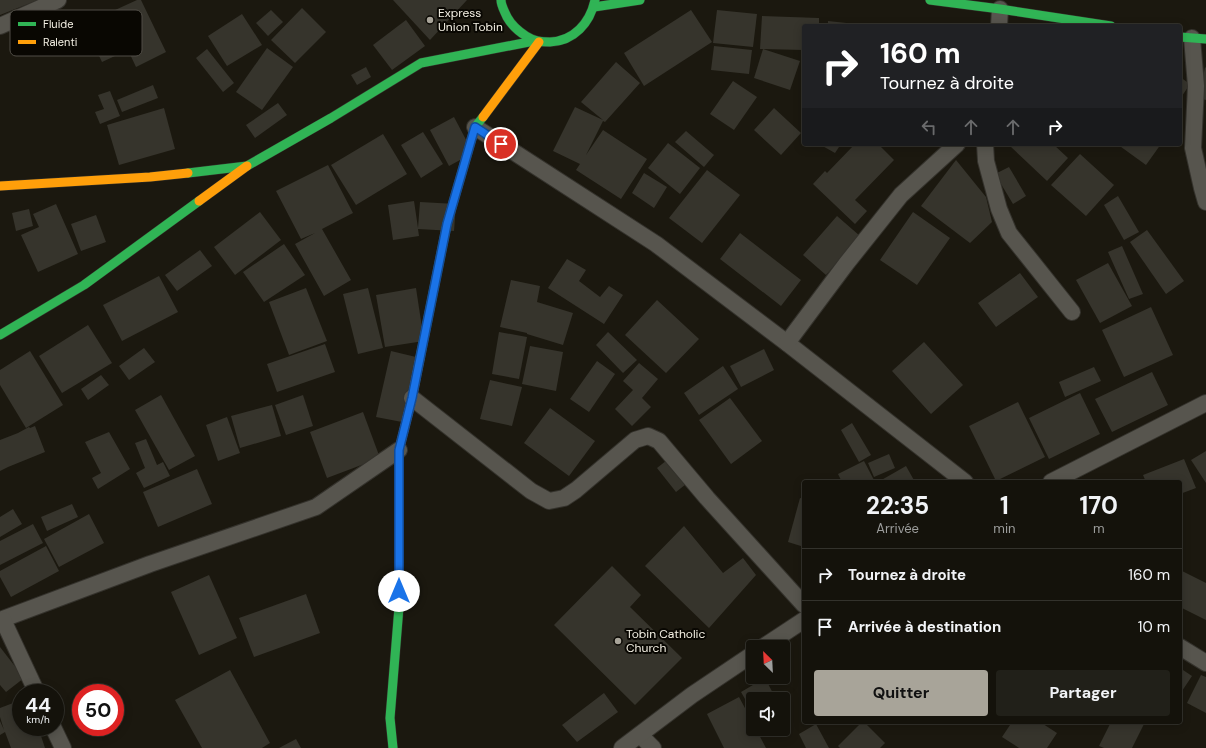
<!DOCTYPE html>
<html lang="fr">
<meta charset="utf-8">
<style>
:root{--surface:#14120b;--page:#212019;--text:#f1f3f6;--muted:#9d9e9d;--line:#33322c;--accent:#a8a499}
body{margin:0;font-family:"DM Sans",sans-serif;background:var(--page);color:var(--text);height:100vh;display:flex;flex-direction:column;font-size:15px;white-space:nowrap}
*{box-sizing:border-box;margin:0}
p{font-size:13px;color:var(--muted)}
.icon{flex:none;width:22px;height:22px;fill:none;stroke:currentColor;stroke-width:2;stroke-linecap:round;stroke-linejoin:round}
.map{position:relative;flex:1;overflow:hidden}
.drawer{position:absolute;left:802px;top:480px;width:380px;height:244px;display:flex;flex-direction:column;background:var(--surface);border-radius:4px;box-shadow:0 2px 10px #0003,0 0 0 1px var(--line)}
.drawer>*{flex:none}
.guide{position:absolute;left:802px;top:24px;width:380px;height:122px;border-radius:4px;box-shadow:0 2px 10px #0003,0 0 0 1px var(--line);background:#202124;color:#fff;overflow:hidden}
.needle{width:26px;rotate:336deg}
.fabs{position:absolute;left:746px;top:640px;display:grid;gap:8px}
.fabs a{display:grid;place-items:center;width:44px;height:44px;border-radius:4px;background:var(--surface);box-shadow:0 2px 10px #0003,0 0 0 1px var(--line);font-size:20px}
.speed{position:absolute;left:12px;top:684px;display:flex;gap:8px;font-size:20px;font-weight:700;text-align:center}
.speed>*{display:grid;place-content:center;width:52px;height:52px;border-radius:50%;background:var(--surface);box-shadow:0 2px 10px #0003,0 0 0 1px var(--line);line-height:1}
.speed small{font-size:10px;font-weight:400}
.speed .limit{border:6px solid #d22;background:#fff;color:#111}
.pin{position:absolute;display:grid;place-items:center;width:34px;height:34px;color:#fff;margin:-17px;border:2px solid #fff;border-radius:50%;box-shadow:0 1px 4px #0007}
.me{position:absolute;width:44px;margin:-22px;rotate:0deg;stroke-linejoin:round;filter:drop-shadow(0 0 3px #0008)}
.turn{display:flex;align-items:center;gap:14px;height:84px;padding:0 12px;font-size:18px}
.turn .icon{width:52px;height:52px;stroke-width:2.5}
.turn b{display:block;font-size:28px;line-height:34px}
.lanes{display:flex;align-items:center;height:38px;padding:0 12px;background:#0003;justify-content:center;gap:20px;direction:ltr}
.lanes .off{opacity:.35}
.eta{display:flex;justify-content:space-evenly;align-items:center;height:68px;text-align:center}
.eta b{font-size:24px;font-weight:700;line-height:28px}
.primary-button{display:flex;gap:8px;margin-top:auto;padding:8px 12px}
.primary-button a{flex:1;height:46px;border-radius:4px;background:var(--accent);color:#111;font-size:16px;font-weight:700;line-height:46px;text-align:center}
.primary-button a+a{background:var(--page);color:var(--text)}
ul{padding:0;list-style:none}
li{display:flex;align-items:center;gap:12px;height:52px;padding:0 12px;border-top:1px solid var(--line)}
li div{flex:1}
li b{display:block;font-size:15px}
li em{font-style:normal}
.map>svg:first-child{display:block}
</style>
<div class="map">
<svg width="1206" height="748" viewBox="0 0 1206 748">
<rect width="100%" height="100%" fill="#1b180f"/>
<g fill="#36342c">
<polygon points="0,0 38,0 0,15"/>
<polygon points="137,0 141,0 166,52 136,67 128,50 102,62 87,31 105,23 102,16"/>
<polygon points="393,0 467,0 430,40"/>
<polygon points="302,8 326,32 295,63 271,40"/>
<polygon points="271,10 283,22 268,36 256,23"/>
<polygon points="691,10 712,42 644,86 624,53"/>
<polygon points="717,10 757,14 753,47 713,43"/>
<polygon points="242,14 262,45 227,66 208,36"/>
<polygon points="762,16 819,18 819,26 804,26 804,50 760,49"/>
<polygon points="406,20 425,46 392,70 373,45"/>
<polygon points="828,21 865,25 865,26 828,26"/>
<polygon points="714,46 752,50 749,74 711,70"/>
<polygon points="267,48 293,67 262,110 236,92"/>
<polygon points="207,49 234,83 223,92 196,58"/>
<polygon points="763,49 800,61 790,90 754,78"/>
<polygon points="616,62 640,83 605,122 603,121 586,155 603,130 647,159 621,199 576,170 580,164 553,151 575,107 603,120 581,102"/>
<polygon points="366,67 371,77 357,85 351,75"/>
<polygon points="1205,67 1206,68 1206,100 1199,98"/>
<polygon points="1180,77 1190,84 1180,99"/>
<polygon points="733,81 757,97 734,130 710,114"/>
<polygon points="153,85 158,98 122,112 117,100"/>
<polygon points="110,91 120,116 100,124 95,112 104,109 98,95"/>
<polygon points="278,103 287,115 255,138 246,125"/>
<polygon points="164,108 175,149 119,165 107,125"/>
<polygon points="774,108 801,133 781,155 754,130"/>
<polygon points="454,117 473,153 449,166 430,130"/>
<polygon points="686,131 714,155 704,167 675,142"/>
<polygon points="423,132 443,164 421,178 401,145"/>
<polygon points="383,134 407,174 356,205 331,165"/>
<polygon points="668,143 700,168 680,194 648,168"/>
<polygon points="819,144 841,144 835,153"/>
<polygon points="855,144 878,144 894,160 855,200 867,211 855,224 813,184 825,171 827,173"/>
<polygon points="1012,144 1053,144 1068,158 1047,181 1010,146"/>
<polygon points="1117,144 1161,144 1146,165"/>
<polygon points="1080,154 1114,185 1086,216 1051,185"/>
<polygon points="956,160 986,197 992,222 970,243 921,206"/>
<polygon points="328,165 353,213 322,229 351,280 324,296 295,244 315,233 301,239 276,191"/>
<polygon points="1009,167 1026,196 1013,204 995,174"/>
<polygon points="707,170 740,195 702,243 669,218"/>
<polygon points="644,173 667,187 654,208 632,193"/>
<polygon points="1118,196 1139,232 1124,240 1104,205"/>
<polygon points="414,201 418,228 420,202 456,204 454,231 418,229 419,236 393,240 388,205"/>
<polygon points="56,204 78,254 38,272 21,235 39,227 33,214"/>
<polygon points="29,209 33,226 16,231 12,213"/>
<polygon points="260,212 281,240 235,275 214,247"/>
<polygon points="913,212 950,238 917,285 880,260"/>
<polygon points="96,215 106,242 81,251 71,224"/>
<polygon points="837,216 860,236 826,275 803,255"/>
<polygon points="1147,230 1184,281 1166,294 1130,242"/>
<polygon points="740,233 801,280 781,306 720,259"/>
<polygon points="284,244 305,275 264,302 243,272"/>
<polygon points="1122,246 1143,294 1129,299 1108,252"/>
<polygon points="200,250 212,266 177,291 165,275"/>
<polygon points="567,259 586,270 579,281 600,297 609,286 623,295 604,324 548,288"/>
<polygon points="1108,263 1132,306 1100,323 1076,280"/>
<polygon points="1020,273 1038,297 996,327 978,303"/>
<polygon points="159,276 178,312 122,341 103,305"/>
<polygon points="511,280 540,286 537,302 573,313 563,345 527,334 527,333 500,327"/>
<polygon points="306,288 327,341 289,355 269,302"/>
<polygon points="368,288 383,348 358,354 343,294"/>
<polygon points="416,288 424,341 385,347 376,295"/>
<polygon points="657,300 699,339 666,373 625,335"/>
<polygon points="1151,307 1173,355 1124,377 1102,330"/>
<polygon points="88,325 112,363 62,393 39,356"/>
<polygon points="499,332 527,337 519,379 492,374"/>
<polygon points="608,332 637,360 623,373 596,345"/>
<polygon points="924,342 963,385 931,414 892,371"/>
<polygon points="325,344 335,372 277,392 267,364"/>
<polygon points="530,346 563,352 556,391 522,384"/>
<polygon points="144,348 155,362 129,380 119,366"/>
<polygon points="764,349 774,370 741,387 730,366"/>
<polygon points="30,351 63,405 26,428 0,385 0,370"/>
<polygon points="391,351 416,357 402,422 376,417"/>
<polygon points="597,361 615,374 589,412 570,399"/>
<polygon points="639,363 658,379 642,398 651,407 632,426 615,409 633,390 623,381"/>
<polygon points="723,366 738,389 699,415 684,393"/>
<polygon points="1094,367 1101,381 1065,397 1059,382"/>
<polygon points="1152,372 1168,405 1112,432 1095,399"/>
<polygon points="101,375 109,385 88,400 81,389"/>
<polygon points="490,380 522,387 512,426 480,419"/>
<polygon points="1080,393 1100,434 1049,459 1029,418"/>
<polygon points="161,395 195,456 169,470 135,410"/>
<polygon points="303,395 313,426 286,435 275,405"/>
<polygon points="730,398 762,441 731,464 699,420"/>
<polygon points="1018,402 1045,457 996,481 969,426"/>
<polygon points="272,405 281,436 240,448 231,416"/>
<polygon points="550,408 595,441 569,476 524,443"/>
<polygon points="363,412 380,458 327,478 310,432"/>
<polygon points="227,417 240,453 218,461 206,425"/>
<polygon points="852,423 871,455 859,462 841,430"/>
<polygon points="35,426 45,452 8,467 0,471 0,440 18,433 29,427 30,428"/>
<polygon points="109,432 130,469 98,489 92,478 101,473 85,442"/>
<polygon points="146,439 157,465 163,462 170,476 144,488 136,473 145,468 135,443"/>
<polygon points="1206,451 1206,483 1191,460"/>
<polygon points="676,453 695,477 676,492 657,468"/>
<polygon points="889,454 895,468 874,477 868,463"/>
<polygon points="1184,459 1196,488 1180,494 1180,482 1146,482 1143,475"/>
<polygon points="864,461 875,482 842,482 838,474"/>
<polygon points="906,466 915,482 878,482"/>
<polygon points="197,469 212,504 158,527 143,492"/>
<polygon points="800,498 804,499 804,547 788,542"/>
<polygon points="72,504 78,517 47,531 41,517"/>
<polygon points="13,509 22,524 0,537 0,517"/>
<polygon points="89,514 104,543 59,567 44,539"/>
<polygon points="33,524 43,543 0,565 0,541"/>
<polygon points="684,526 723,573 743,558 756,575 709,628 645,566"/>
<polygon points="46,546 59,571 11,597 0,577 0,571"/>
<polygon points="612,566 641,595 630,607 682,658 635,705 554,625"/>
<polygon points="1180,570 1206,583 1206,620 1180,607"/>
<polygon points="209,575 237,638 199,655 171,592"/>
<polygon points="306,594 320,633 254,657 239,618"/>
<polygon points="0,647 24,678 6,692 0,685"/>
<polygon points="1180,668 1192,676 1180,694"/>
<polygon points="230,670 270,743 262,748 202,748 175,700"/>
<polygon points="1201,675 1206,677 1206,713 1187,703"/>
<polygon points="765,678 776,699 753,699 753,713 741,692"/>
<polygon points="604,693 618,712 577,742 562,725"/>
<polygon points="739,697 753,723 753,729 756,729 766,748 724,748 707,714"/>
<polygon points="21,700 21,727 38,727 45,748 11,748 5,732 0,735 0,721 4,730 0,717 0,708"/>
<polygon points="862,722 864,722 885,743 880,748 840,748 838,746"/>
<polygon points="1012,722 1040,722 1057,733 1047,748 1019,748 1002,737"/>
<polygon points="1111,722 1145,722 1132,748 1104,748 1099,746"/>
<polygon points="816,724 829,748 806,748 799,734"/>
<polygon points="296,739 301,748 279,748"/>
</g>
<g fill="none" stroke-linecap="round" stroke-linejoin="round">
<g stroke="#34322c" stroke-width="18">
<g id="street">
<polyline points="0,26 58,0"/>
<polyline points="999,26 1000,9"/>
<polyline points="1192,38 1196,86 1193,148 1202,188 1206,202"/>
<polyline points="475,127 656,244 787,343 965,482"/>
<polyline points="985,144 986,161 999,209 1009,233 1072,312"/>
<polyline points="787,343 846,264 901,195 957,144"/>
<polyline points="412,398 531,491 549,501 564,498 576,490 635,440 648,436 659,441 707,498 804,605"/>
<polyline points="1051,482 1206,403"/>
<polyline points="0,620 150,564 316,507 399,450"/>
<polyline points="3,620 37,693"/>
<polyline points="763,647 804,620"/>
<polyline points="1180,647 1206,663"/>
<polyline points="53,727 63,748"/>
<polyline points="640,735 653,748"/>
<polyline points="622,748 692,695 753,654"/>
</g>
</g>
<g stroke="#34322c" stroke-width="10">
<g id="fast">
<path d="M 501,0 C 501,6 505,12 507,17 C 512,26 518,31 526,36 C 534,41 540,42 550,42 C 574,41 590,23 595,0"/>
<polyline points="930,0 1000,9 1111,26"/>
<polyline points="594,7 640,0"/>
<polyline points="1180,37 1206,39"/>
<polyline points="188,173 247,166 331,118 421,63 534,41"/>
<polyline points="0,335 84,285 199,201"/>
<polyline points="420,358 447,224 475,127 483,117"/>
<polyline points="393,748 390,718 399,607 399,486"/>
</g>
</g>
<g stroke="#34322c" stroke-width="10">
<g id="slow">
<polyline points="483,117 539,42"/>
<polyline points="0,186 150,177 188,173"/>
<polyline points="199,201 247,166"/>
<polyline points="399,486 399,450 412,398 420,358"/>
</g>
</g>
<use href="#street" stroke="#57554e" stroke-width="16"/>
<use href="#fast" stroke="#30b455" stroke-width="9"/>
<use href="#slow" stroke="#ff9f0a" stroke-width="9"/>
</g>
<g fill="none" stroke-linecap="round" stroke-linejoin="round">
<g stroke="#114b97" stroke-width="10">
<polyline id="route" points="399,591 399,450 412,398 447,224 475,127 501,144"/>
</g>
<use href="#route" stroke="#1a73e8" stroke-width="7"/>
</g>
<g fill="#a8a499" stroke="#090702" stroke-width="1.5">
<circle cx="430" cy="20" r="4"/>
<circle cx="618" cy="641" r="4"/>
</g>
<g text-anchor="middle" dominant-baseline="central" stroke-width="4" stroke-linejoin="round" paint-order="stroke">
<g font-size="12" fill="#f4f0e4" stroke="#090702" text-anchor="start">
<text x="438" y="13">Express<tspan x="438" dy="14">Union Tobin</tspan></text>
<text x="626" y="634">Tobin Catholic<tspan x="626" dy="14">Church</tspan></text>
</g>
</g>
<rect x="10" y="10" width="132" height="46" rx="6" fill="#090702" stroke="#504d46" stroke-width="1"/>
<rect x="18" y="22" width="18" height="4" fill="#30b455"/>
<rect x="18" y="40" width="18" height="4" fill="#ff9f0a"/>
<g font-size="11" fill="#f4f0e4">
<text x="43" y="28">Fluide</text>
<text x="43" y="46">Ralenti</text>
</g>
</svg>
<div class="fabs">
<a><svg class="needle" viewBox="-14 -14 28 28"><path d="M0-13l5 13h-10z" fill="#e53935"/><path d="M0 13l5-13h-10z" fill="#9d9e9d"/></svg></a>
<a><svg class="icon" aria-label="sound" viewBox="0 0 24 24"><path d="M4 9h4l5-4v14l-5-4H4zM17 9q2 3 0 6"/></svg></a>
</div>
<div class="speed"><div>44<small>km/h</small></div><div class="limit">50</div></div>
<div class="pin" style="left:501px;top:144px;background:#d93025"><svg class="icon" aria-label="arrive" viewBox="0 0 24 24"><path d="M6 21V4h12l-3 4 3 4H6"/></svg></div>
<svg class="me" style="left:399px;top:591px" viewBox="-20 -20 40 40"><circle r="19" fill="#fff"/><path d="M0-13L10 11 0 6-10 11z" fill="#1a73e8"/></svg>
<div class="guide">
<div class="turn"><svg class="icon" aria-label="right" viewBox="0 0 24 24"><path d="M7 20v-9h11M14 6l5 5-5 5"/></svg><div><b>160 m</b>Tournez à droite</div></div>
<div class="lanes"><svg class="icon off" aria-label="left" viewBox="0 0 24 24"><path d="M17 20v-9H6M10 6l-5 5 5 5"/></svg><svg class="icon off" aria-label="ahead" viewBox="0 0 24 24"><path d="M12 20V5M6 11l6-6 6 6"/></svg><svg class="icon off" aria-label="ahead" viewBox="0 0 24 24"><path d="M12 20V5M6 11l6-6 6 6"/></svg><svg class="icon" aria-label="right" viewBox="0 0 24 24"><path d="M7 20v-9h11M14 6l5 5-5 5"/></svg></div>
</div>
<section class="drawer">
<div class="eta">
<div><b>22:35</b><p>Arrivée</p></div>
<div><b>1</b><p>min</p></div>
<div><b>170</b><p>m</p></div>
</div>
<ul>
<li><svg class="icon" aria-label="right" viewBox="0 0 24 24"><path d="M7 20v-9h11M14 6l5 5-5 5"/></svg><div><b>Tournez à droite</b></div><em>160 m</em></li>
<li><svg class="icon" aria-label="arrive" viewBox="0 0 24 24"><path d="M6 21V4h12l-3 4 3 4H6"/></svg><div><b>Arrivée à destination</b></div><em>10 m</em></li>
</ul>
<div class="primary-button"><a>Quitter</a><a>Partager</a></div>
</section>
</div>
